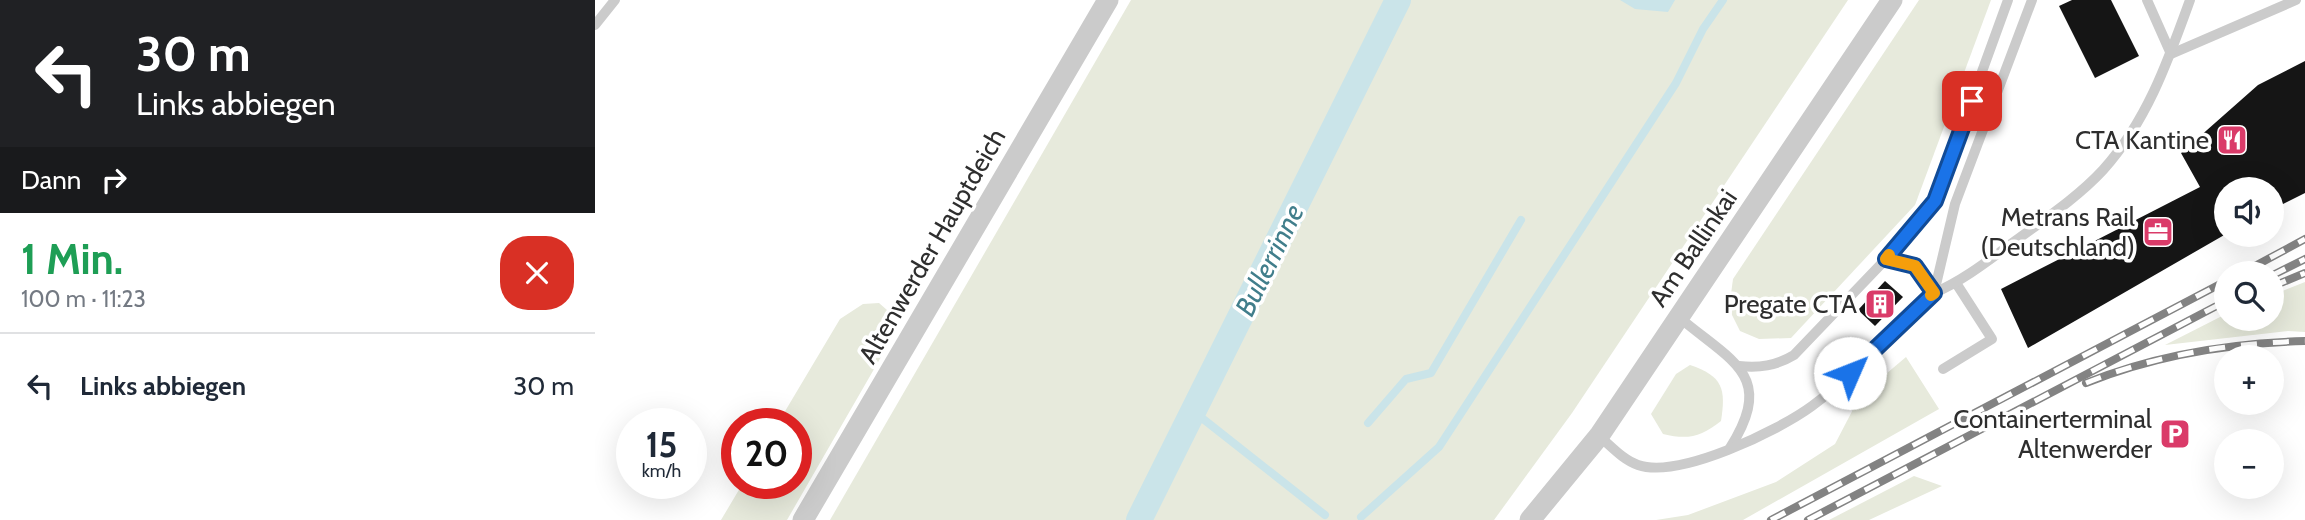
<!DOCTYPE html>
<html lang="de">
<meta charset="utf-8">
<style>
:root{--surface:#fff;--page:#f6f6f7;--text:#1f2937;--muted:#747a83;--line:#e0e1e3}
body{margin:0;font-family:Cabin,sans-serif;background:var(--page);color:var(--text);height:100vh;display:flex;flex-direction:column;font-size:26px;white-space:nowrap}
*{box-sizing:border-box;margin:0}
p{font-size:23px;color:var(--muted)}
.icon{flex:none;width:38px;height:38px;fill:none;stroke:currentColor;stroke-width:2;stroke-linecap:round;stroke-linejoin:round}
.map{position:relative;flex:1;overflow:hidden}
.sheet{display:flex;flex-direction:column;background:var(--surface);width:595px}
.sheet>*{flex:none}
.banner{background:#202124;color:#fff;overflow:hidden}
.controls{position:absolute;left:1619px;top:177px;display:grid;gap:14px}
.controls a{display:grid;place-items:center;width:70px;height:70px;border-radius:50%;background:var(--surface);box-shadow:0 7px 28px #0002;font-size:35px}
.speed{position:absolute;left:21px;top:408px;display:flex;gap:14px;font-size:35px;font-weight:700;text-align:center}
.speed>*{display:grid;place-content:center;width:91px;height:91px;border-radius:50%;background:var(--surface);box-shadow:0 7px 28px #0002;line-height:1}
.speed small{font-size:18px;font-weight:400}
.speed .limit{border:10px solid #d22;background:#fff;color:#111}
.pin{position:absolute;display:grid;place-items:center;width:60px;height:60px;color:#fff;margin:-30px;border-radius:14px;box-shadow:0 4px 10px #0006}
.me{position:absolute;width:77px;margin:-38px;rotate:46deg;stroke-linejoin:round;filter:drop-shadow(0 0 5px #0008)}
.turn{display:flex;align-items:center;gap:24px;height:147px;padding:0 21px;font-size:32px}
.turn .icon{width:91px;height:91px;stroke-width:2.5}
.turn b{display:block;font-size:49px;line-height:60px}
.then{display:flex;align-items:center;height:66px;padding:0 21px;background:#0003;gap:14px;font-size:26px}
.round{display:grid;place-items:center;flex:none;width:74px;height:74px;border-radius:28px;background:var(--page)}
.overview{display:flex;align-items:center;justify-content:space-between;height:119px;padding:0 21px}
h1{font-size:42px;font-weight:700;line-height:52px;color:#1e9e55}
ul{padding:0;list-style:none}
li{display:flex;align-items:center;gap:21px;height:105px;padding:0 21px;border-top:2px solid var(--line)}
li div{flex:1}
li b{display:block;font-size:26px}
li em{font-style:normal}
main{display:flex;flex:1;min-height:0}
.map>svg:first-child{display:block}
</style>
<main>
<section class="sheet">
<div class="banner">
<div class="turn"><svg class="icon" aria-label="left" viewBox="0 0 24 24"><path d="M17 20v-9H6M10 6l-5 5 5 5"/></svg><div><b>30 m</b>Links abbiegen</div></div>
<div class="then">Dann<svg class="icon" aria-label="right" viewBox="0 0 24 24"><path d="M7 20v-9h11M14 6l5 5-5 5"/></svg></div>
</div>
<div class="overview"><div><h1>1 Min.</h1><p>100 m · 11:23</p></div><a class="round" style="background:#d93025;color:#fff"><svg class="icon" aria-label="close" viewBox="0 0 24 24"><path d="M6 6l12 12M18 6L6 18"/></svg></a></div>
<ul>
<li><svg class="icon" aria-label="left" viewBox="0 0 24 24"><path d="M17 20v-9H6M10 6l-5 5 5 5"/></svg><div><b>Links abbiegen</b></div><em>30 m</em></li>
</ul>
</section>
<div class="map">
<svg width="1710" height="520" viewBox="0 0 1710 520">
<rect width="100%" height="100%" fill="#fff"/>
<g fill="#e7eadc">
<polygon points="536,0 1253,0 977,413 899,520 235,520"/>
<polygon points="1324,0 1396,0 1320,205 1196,338 1164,339 1145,331 1134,309 1138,279"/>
<polygon points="1710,282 1710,332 1693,331 1570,345 1631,314 1631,318 1676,318 1677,295"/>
<polygon points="284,303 300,317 301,331 192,520 126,520 148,483 201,483 201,424 183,423 245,319 268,304"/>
<polygon points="1311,357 1344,409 1148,520 1061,520 1093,515 1181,482 1240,444 1265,396"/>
<path d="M 1095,365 C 1128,376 1131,389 1126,421 C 1106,437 1093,440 1068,434 L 1056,414 L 1081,374 Z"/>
<polygon points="1319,476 1347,486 1274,520 1234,520"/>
</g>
<polygon fill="#cae4e9" points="1025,0 1080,0 1073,12 1040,9"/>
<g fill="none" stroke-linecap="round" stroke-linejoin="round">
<g stroke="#cae4e9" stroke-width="8">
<polyline points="598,411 730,515"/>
<polyline points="773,423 811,379 836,373 926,220"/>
<polyline points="766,517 844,447 1081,83 1108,29 1128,0"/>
</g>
<polyline stroke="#cae4e9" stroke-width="26" points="544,520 803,0"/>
</g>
<g fill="#151515">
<polygon points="1477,0 1516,0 1544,56 1500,78 1464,6"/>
<polygon points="1710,61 1710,193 1676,210 1676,189 1631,189 1631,234 1433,348 1406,289 1605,187 1586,153 1663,85"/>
<polygon points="1290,281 1308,297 1280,326 1263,310"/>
</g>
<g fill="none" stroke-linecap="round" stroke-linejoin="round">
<g stroke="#cbcbcb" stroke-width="10">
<polyline points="1552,0 1576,54 1701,0"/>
<polyline points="0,25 20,0"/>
<polyline points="1291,259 1320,266 1339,293"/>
<polyline points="1339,293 1360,204 1437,0"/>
<path d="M 1085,318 C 1137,362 1181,375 1135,448"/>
<path d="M 1144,366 C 1164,368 1181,366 1199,355 L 1291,259 L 1340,201 L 1413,0"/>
<polyline points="1348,369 1397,339 1361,283"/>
<path d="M 1004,436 C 1016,446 1028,460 1043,465 C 1084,479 1183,431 1217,406 C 1261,374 1299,330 1339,293 C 1369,280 1394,260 1420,241 C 1450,219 1483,197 1508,170 C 1552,121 1573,61 1595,0"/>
</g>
<g stroke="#cbcbcb" stroke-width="21">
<polyline points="208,520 513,0"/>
<polyline points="935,520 1004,436 1297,0"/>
</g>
<g stroke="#838383" stroke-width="8">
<g id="rail">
<polyline points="1647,273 1710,239"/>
<polyline points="1676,276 1710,259"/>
<polyline points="1676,287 1710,273"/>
<path d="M 1491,383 C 1560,355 1636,343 1710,341"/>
<polyline points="1176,520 1631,281"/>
<polyline points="1213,520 1631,301"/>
</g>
</g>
<use href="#rail" stroke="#fff" stroke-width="5" stroke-dasharray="16" stroke-linecap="butt"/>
</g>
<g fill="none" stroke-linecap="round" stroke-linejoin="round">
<g stroke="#114b97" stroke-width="18">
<polyline id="route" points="1255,373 1339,293 1320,266 1291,259 1340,201 1377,101"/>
</g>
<use href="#route" stroke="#1a73e8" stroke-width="12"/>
<polyline stroke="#f59e0b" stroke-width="12" points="1294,255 1291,259 1320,266 1339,293 1336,295"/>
</g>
<defs>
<g id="restaurant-square" transform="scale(1.575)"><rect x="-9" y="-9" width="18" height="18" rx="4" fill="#da3b69" stroke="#fff"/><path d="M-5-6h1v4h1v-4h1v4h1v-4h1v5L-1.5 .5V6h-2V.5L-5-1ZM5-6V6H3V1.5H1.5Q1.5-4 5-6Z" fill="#fff"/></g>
<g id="office-square" transform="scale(1.575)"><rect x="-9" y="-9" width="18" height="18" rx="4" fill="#da3b69" stroke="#fff"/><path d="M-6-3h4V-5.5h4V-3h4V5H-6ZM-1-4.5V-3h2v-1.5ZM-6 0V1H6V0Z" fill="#fff"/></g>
<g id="building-square" transform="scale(1.575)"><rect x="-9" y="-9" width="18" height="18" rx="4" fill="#da3b69" stroke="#fff"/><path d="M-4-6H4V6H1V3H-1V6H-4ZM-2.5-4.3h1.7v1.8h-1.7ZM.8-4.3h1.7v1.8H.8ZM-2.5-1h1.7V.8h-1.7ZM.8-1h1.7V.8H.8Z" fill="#fff"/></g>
<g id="parking-square" transform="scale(1.575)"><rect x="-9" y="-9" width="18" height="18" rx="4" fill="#da3b69" stroke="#fff"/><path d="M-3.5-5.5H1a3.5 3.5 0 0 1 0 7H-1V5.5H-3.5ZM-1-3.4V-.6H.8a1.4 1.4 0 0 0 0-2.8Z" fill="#fff"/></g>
</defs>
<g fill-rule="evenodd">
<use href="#restaurant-square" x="1637" y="140"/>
<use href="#office-square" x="1563" y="232"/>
<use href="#building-square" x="1285" y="304"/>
<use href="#parking-square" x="1580" y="434"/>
</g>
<g text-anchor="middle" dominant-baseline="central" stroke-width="7" stroke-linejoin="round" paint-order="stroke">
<g font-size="26" fill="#2e2e2e" stroke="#fff" text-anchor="end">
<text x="1614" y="140">CTA Kantine</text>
<text x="1540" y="217">Metrans Rail<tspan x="1540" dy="30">(Deutschland)</tspan></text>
<text x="1262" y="304">Pregate CTA</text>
<text x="1557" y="419">Containerterminal<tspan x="1557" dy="30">Altenwerder</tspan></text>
</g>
<g font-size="26" fill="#2e2e2e" stroke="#fff">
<text transform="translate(337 246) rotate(-60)">Altenwerder Hauptdeich</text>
<text transform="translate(1098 248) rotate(-56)">Am Ballinkai</text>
</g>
<g font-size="28" font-style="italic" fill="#417e8b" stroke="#fff">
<text transform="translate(674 260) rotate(-64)">Bullerrinne</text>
</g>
</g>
</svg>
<div class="controls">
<a><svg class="icon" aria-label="sound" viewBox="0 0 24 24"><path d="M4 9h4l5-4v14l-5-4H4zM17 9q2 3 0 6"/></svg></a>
<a><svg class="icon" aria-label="search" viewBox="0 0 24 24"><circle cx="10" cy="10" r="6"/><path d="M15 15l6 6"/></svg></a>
<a>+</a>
<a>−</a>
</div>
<div class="speed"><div>15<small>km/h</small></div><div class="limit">20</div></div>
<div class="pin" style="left:1377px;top:101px;background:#d93025"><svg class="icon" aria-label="arrive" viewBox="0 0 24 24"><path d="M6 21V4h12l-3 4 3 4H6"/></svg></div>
<svg class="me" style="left:1255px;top:373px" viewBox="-20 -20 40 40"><circle r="19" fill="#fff"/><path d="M0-13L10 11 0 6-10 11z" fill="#1a73e8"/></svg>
</div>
</main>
